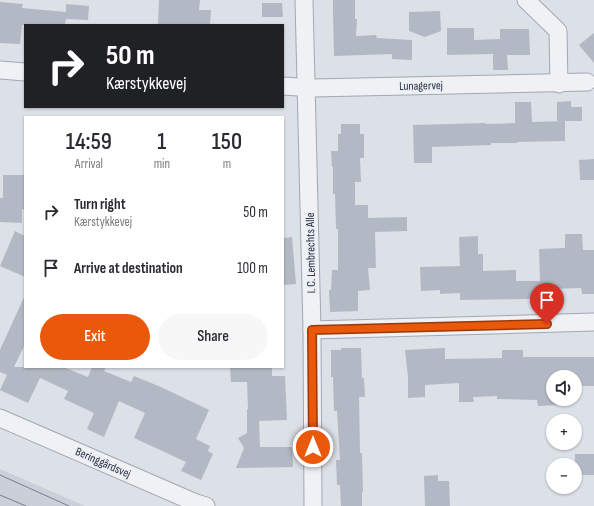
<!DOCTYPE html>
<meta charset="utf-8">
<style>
:root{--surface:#fff;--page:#f7f7f7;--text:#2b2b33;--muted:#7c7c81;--accent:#ea580c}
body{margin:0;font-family:"Sofia Sans Condensed",sans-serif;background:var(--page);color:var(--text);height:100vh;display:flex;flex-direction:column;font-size:15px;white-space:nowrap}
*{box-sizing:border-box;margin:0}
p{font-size:13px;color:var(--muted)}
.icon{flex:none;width:22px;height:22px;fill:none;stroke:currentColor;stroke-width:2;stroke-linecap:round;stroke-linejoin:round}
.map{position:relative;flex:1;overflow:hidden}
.details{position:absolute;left:24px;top:116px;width:260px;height:252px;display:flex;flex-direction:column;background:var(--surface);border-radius:0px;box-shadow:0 1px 3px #0004}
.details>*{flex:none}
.hud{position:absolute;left:24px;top:24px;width:260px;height:84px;border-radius:0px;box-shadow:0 1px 3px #0004;background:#202124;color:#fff;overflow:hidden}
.tools{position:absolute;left:546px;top:370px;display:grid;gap:8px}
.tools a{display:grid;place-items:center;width:36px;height:36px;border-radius:50%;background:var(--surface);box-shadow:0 1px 3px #0004;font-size:20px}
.pin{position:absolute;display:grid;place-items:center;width:34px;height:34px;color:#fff;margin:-41px -17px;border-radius:50% 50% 50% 0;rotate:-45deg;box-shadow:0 0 4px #0007}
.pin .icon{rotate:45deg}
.me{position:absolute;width:44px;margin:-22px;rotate:0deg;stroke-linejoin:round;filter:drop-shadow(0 0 3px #0008)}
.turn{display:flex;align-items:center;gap:14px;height:84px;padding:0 16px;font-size:18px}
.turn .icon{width:52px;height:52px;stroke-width:2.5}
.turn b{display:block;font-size:28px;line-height:34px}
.eta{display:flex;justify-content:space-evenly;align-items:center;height:68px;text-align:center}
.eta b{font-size:24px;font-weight:600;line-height:28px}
.action{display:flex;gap:8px;margin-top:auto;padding:8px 16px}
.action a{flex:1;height:46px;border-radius:24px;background:var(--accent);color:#fff;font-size:16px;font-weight:600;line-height:46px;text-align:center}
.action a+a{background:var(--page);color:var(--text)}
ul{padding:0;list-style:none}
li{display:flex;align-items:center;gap:12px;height:56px;padding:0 16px}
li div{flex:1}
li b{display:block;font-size:15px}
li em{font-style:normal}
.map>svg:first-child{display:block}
</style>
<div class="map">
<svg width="594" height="506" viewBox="0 0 594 506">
<rect width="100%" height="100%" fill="#dce0e7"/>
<polygon fill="#cacfd9" points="0,469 85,506 0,506"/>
<g fill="#b3b9c4">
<polygon points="159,0 200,0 199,10 211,10 210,25 158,25"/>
<polygon points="333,0 355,0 355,19 357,19 356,36 376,35 377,38 412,40 412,60 392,59 392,54 334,56 333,14"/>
<polygon points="0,2 23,4 22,8 66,12 66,4 89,6 88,20 66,19 65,25 22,25 20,44 0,43"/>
<polygon points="262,3 282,3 283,17 262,17"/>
<polygon points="440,11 441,31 425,37 409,31 409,12"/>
<polygon points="447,28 474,28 474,40 500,39 500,29 529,29 530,55 507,55 508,70 493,70 493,54 447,55"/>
<polygon points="594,33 594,63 579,45"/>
<polygon points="571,101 571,107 582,107 582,121 557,121 557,102"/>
<polygon points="515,102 531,102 532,122 565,121 565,141 517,142 517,143 491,143 491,145 432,147 432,163 414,163 413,125 486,123 486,124 515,123"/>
<polygon points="341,124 360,124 360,134 364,134 364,158 360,158 361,182 355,182 355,205 368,205 368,218 407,217 407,231 375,232 376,268 368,268 370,290 358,291 358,311 330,312 329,290 331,290 332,270 338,270 338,229 336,229 335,194 333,194 333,167 332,167 331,151 338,151 338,134 341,134"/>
<polygon points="594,159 594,180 580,180 579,160"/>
<polygon points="3,175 25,175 25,210 22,209 22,223 0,222 0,198 3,198"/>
<polygon points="15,231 25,236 25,277 0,266"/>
<polygon points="565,234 582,234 583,250 594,250 594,294 582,294 581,288 549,289 549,294 535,294 535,298 529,298 529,299 460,300 460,293 440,294 440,290 421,291 420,267 460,266 459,237 478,236 478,254 483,254 483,271 516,270 516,281 540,281 539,249 565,248"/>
<polygon points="292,237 296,284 283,285 283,238"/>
<polygon points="25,295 25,344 14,367 63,367 88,377 92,367 106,367 104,371 131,382 134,376 161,387 209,410 196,439 210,446 208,451 213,454 201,480 181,471 186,462 134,438 145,413 119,401 104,437 87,429 94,413 64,399 68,391 40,378 28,403 0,390 7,375 0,372 0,350"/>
<polygon points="341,348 361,348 362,378 364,378 365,397 359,397 360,453 362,453 363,492 362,492 362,506 341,506 340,485 337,485 336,460 340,460 337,411 334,411 333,377 331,377 331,350 341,350"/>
<polygon points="445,348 445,359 502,358 502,350 523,350 523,357 594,357 594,386 582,386 582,389 575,390 575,377 553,377 553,399 561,399 561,405 538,406 537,400 497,399 497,396 473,397 474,402 459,402 459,383 425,385 425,397 408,398 408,377 405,350"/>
<polygon points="230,367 272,367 272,376 285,376 287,420 259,421 260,447 292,447 293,467 236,468 244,448 238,438 247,433 247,409 248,409 247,382 231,382"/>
<rect x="575" y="454" width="19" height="21"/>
<polygon points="438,475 438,481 449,481 450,506 425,506 424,476"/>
</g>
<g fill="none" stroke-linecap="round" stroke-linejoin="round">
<g stroke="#a2a7b1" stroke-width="19">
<g id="street">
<polyline points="304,0 312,330 313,506"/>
<polyline points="526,0 558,31 559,84"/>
<polyline points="0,70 25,72"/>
<polyline points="283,86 313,88 587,82"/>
<polyline points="312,330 594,322"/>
<polyline points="0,418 196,503 206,506"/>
</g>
</g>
<use href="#street" stroke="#eff1f5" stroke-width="17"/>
<g stroke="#757e91" stroke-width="1">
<polyline points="0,475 69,506"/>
<polyline points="0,495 26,506"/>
</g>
</g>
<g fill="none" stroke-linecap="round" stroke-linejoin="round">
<g stroke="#983908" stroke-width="10">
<polyline id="route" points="313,447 312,330 547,324"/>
</g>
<use href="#route" stroke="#ea580c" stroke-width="7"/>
</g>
<g text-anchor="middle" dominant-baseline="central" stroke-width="3.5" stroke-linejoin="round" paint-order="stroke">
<g font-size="12" fill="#262d3d" stroke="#ebeff5">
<text transform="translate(421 86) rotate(-1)">Lunagervej</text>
<text transform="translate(311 253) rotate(-91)">I. C. Lembrechts Alle</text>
<text transform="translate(103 463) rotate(24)">Beringgårdsvej</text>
</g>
</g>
</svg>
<div class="tools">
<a><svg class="icon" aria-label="sound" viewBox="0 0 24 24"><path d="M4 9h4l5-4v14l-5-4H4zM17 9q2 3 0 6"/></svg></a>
<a>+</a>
<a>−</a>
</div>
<div class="pin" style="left:547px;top:324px;background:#d93025"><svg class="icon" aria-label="arrive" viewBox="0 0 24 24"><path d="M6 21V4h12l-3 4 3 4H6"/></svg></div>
<svg class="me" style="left:313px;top:447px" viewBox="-20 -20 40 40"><circle r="17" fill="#ea580c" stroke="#fff" stroke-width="3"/><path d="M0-11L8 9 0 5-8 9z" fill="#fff"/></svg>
<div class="hud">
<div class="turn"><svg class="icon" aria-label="right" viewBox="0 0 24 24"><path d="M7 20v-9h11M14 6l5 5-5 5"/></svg><div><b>50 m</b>Kærstykkevej</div></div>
</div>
<section class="details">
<div class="eta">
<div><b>14:59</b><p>Arrival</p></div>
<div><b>1</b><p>min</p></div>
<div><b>150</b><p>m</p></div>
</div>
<ul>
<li><svg class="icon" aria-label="right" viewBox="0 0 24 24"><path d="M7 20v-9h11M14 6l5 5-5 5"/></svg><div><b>Turn right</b><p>Kærstykkevej</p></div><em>50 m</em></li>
<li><svg class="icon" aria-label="arrive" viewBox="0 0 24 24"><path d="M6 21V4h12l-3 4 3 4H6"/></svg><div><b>Arrive at destination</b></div><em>100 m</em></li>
</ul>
<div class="action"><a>Exit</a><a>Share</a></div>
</section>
</div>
